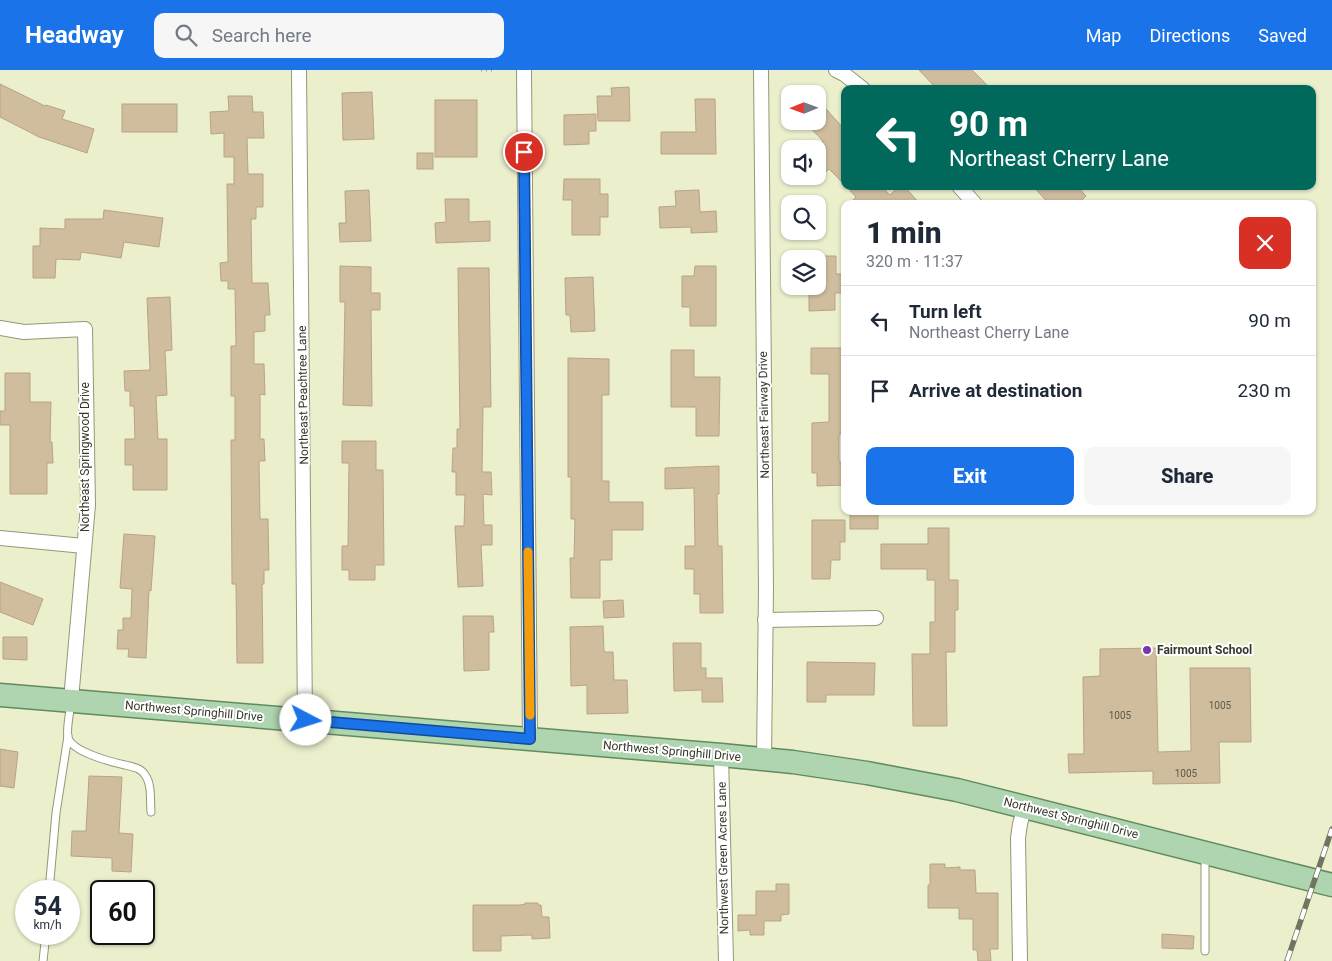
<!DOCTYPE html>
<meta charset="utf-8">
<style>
:root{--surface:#fff;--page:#f6f6f7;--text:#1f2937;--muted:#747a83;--line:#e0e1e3;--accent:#1a73e8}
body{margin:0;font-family:Roboto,sans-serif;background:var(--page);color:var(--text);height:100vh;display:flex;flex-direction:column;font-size:19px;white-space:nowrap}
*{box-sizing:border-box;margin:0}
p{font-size:16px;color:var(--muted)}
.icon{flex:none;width:28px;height:28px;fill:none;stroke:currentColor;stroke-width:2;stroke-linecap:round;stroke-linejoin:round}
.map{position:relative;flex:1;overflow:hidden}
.sheet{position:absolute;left:841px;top:130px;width:475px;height:315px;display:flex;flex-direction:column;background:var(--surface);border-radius:10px;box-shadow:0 1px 4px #0004}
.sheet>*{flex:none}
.top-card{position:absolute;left:841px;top:15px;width:475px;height:105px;border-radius:10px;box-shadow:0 1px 4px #0004;background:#00695c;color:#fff;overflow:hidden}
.needle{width:32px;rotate:269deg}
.buttons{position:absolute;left:781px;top:15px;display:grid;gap:10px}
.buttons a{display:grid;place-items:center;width:45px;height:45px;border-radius:10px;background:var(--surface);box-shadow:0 1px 4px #0004;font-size:25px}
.speed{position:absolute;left:15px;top:810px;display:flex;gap:10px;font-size:25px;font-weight:700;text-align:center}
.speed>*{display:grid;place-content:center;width:65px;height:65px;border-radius:50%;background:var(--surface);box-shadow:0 1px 4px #0004;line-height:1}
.speed small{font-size:12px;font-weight:400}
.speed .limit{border:2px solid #111;border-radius:8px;background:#fff;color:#111}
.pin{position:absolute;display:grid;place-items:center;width:42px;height:42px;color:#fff;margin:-21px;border:2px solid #fff;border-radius:50%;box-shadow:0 1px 5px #0007}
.me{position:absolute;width:55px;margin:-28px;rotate:95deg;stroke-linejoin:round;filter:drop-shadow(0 0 4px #0008)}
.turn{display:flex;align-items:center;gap:18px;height:105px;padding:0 25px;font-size:22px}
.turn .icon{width:65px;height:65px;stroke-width:2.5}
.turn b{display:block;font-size:35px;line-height:42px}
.round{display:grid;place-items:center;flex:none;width:52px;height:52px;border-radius:10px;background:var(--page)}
.headline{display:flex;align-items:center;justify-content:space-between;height:85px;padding:0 25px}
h1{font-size:30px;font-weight:800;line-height:38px}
.action{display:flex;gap:10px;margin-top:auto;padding:10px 25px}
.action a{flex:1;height:58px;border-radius:10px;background:var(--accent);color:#fff;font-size:20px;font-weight:800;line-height:58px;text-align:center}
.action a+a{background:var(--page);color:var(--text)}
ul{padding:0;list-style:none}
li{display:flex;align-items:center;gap:15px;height:70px;padding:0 25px;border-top:1px solid var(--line)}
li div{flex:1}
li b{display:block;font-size:19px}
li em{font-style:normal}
header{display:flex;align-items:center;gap:30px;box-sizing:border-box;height:70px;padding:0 25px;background:var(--accent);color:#fff}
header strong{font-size:24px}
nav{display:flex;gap:28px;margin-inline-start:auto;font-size:18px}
.search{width:350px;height:45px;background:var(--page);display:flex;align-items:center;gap:12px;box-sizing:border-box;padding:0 18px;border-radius:10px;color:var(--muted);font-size:19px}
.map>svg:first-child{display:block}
</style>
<header>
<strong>Headway</strong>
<div class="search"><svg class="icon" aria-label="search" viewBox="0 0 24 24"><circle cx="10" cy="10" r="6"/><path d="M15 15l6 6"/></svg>Search here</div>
<nav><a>Map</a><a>Directions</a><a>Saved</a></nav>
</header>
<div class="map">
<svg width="1332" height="891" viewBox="0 0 1332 891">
<rect width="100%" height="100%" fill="#ebefcc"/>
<g fill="#cfbd9e" stroke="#b7a487">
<polygon points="919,0 972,0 991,19 937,19"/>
<polygon points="0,14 45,36 46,35 65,41 62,49 94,59 87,83 39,67 0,47"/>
<polygon points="629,17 630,51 598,51 597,26 612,26 611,18"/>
<polygon points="372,22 374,69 343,70 342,23"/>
<polygon points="228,26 252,26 253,42 263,42 264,68 247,68 248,104 263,104 263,137 256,137 256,149 251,149 252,213 268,213 270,245 265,245 265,261 254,262 254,294 264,294 265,325 260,324 260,369 264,369 265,391 259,391 260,449 268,449 269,500 264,500 264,514 262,514 263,593 237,593 236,514 232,514 231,370 235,370 235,326 231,326 231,276 236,276 235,219 228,219 228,211 221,211 220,193 228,192 227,114 234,114 234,87 224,87 224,63 211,64 210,42 229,41"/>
<polygon points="695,29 715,29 716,84 661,84 661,62 696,62"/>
<rect x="435" y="30" width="42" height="57"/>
<polygon points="818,30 845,60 845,115 829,99 818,109 818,77 823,71 804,51 818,51"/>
<rect x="122" y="34" width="55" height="28"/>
<polygon points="596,44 596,61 589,61 589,74 564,75 564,45"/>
<rect x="417" y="83" width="16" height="16"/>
<polygon points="564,109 600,109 600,124 608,124 608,147 600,147 600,165 572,165 572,130 563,130"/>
<polygon points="846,116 881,116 890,125 899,116 904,116 920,134 849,134 856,127"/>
<polygon points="1033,116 1077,116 1086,126 1078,134 1049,134"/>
<polygon points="369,120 371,171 340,172 339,153 346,153 345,121"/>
<polygon points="699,120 700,142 716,141 717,162 691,163 691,157 660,158 659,137 676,136 675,121"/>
<polygon points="445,129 469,129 469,152 490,151 490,171 436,173 435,153 446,152"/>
<polygon points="104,140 163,148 159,177 124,172 121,188 81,182 80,190 56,189 55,208 33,208 33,176 40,176 40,158 65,159 65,149 103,149"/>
<polygon points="818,186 836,186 836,204 845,204 845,223 835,223 835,240 809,241 809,220 818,220"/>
<polygon points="340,196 371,197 371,223 380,223 380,240 371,240 372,336 343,335 345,232 340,232"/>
<polygon points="695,196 716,196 716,256 690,256 690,237 682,237 682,206 694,206"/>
<polygon points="458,198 489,198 491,337 483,337 482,402 491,402 492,425 483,424 484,455 492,455 492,475 481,475 483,516 458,517 455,456 464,456 465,425 456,425 456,402 452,402 453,378 457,378 457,359 460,359"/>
<polygon points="593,207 595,261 571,262 570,245 566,245 565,208"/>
<polygon points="170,227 172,280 165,281 167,325 156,326 158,369 167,369 167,420 133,420 133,395 125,395 125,369 135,369 134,336 130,336 130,321 125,321 124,301 150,300 147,228"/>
<polygon points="811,278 845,278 844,364 839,364 839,392 845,392 845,415 817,416 817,403 812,403 812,353 829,352 829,304 811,304"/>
<polygon points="671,280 694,280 694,307 720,307 719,366 696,366 696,337 671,337"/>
<polygon points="568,288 609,289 609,325 602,325 602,411 609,411 609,432 643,432 643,460 612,460 612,490 600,490 600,528 571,528 570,488 574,488 575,449 571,449 571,407 568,407"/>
<polygon points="5,303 30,303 30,332 51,332 50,372 52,372 53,393 47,393 47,424 10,424 10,355 0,355 0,341 5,341"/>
<polygon points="342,371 376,371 376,400 383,400 384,495 375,495 375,510 349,510 349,500 342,500 342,476 348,476 349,393 342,393"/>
<polygon points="719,396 719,424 717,424 718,476 722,476 723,543 700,543 700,524 694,524 694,499 685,499 685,476 695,476 694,418 665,419 665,398"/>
<rect x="850" y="441" width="28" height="18"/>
<polygon points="812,450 845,450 845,472 840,472 840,490 831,490 830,509 812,509"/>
<polygon points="928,458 949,458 949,510 958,510 958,540 955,540 955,582 946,582 947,656 913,656 912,584 930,584 930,552 935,552 935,510 927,510 927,499 881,499 881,474 928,474"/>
<polygon points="124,464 155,466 151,521 149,520 146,588 128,587 129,579 117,579 118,560 123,560 123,548 131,548 132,519 120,518"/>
<polygon points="0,512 43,529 33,555 0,542"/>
<polygon points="623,530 624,547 604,548 603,531"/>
<polygon points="463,546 493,546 494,562 489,562 489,600 464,601"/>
<polygon points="603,556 604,582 613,582 614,610 627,610 628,643 587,644 587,615 571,616 570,557"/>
<polygon points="3,567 27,567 27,590 3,589"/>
<polygon points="673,573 701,573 701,598 706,598 706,608 722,608 723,632 702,632 702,620 674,621"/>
<polygon points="1156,578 1158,682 1191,681 1190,598 1250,598 1251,672 1219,672 1220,713 1153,714 1153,701 1069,703 1068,684 1084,684 1083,607 1100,606 1100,579"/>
<polygon points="807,592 875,593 874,625 826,625 826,632 807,632"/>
<polygon points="0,679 18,682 14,718 0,716"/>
<polygon points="89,706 122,707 119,763 133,764 131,802 112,801 112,788 71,786 72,761 86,761"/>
<polygon points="930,794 945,794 945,798 960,797 960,800 975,800 976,823 998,823 998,879 990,879 991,891 978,891 977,880 973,880 973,849 959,849 959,838 928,838 928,815 930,815"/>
<polygon points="776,814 789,814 789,844 781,845 781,851 764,851 764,865 750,865 750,860 738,861 738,845 756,845 756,821 776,821"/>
<polygon points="525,833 538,833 538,835 541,835 542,847 549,847 550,868 532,869 532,865 501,866 501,881 473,881 473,835 520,835 525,834"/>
<polygon points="1162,864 1194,866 1193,879 1162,878"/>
</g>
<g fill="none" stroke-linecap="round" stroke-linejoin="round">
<g stroke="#949878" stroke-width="9">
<g id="service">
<path d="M 71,633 C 70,643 66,658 68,668 C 73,682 111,692 125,695 C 133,697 141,698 145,705 C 152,714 150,730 151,742"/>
<polyline points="1205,785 1205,881"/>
<polyline points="49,821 56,743 68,666"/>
<polyline points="43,891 46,864"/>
</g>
</g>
<g stroke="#949878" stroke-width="16">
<g id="minor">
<polyline points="299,0 305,650"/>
<polyline points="524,0 530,669"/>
<polyline points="761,0 766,518 764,689"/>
<polyline points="836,0 844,4 863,19"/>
<polyline points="959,116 975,134"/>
<polyline points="0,258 24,262 85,259 88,435 71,630"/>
<polyline points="0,468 84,476"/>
<polyline points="765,550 876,548"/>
<polyline points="721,685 726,891"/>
<polyline points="1020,891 1018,768 1020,754 1025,736"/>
</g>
</g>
<g stroke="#618b5f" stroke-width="25">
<polyline id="primary" points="0,625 721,685 793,692 867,703 957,720 1332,815"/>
</g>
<polyline stroke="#999c83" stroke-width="3" stroke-dasharray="1 4" stroke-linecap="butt" points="481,0 493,0"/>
<use href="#service" stroke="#fff" stroke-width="7"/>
<use href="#minor" stroke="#fff" stroke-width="14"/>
<use href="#primary" stroke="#aed4b0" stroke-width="22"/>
<g stroke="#71745f" stroke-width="5.5">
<polyline id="rail" points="1287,891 1332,759"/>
</g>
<use href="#rail" stroke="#fff" stroke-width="4" stroke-dasharray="11" stroke-linecap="butt"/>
</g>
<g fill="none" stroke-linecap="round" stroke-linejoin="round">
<g stroke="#114b97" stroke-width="12">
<polyline id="route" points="306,650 530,669 524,82"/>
</g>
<use href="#route" stroke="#1a73e8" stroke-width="9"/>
<polyline stroke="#f59e0b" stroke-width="9" points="528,482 530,645"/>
</g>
<circle fill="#7b37aa" stroke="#fff" stroke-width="2" cx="1147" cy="580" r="5"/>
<g text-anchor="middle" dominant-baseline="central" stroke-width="4" stroke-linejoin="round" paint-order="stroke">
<g font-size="10" fill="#5c5947">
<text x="1220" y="635">1005</text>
<text x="1120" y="645">1005</text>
<text x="1186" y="703">1005</text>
</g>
<g font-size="12" fill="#36382a" stroke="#fff">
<text transform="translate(303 325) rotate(-91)">Northeast Peachtree Lane</text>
<text transform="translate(764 345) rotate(-91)">Northeast Fairway Drive</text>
<text transform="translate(85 387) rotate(-90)">Northeast Springwood Drive</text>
<text transform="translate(194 641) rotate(5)">Northwest Springhill Drive</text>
<text transform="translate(672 681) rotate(5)">Northwest Springhill Drive</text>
<text transform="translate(1071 748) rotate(14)">Northwest Springhill Drive</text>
<text transform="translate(723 788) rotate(-91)">Northwest Green Acres Lane</text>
</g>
<g font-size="12" font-weight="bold" fill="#36382a" stroke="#fff" text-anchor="start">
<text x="1157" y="580">Fairmount School</text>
</g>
</g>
</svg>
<div class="buttons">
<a><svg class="needle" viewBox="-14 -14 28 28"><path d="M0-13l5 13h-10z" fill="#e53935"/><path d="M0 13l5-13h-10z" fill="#747a83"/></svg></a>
<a><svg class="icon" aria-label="sound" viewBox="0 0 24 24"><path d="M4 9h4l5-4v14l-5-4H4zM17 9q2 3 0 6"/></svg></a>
<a><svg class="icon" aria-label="search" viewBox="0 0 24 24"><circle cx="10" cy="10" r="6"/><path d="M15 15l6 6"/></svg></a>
<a><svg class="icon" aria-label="layers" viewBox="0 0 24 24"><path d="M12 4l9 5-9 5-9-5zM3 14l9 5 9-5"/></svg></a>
</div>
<div class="speed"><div>54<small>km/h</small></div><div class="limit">60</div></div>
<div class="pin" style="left:524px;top:82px;background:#d93025"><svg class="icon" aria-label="arrive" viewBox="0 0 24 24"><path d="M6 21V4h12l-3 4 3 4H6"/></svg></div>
<svg class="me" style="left:306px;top:650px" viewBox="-20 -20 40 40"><circle r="19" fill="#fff"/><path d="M0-13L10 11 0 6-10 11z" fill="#1a73e8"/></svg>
<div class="top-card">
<div class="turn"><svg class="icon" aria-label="left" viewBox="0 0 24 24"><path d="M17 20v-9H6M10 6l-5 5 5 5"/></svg><div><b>90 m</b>Northeast Cherry Lane</div></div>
</div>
<section class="sheet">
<div class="headline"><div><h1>1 min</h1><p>320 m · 11:37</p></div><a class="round" style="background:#d93025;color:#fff"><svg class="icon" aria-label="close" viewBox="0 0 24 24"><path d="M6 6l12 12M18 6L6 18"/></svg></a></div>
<ul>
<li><svg class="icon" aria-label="left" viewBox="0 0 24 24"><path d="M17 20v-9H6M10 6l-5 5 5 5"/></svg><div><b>Turn left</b><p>Northeast Cherry Lane</p></div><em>90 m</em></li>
<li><svg class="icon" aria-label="arrive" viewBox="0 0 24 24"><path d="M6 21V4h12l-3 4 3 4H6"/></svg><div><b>Arrive at destination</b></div><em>230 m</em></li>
</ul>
<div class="action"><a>Exit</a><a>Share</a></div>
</section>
</div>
